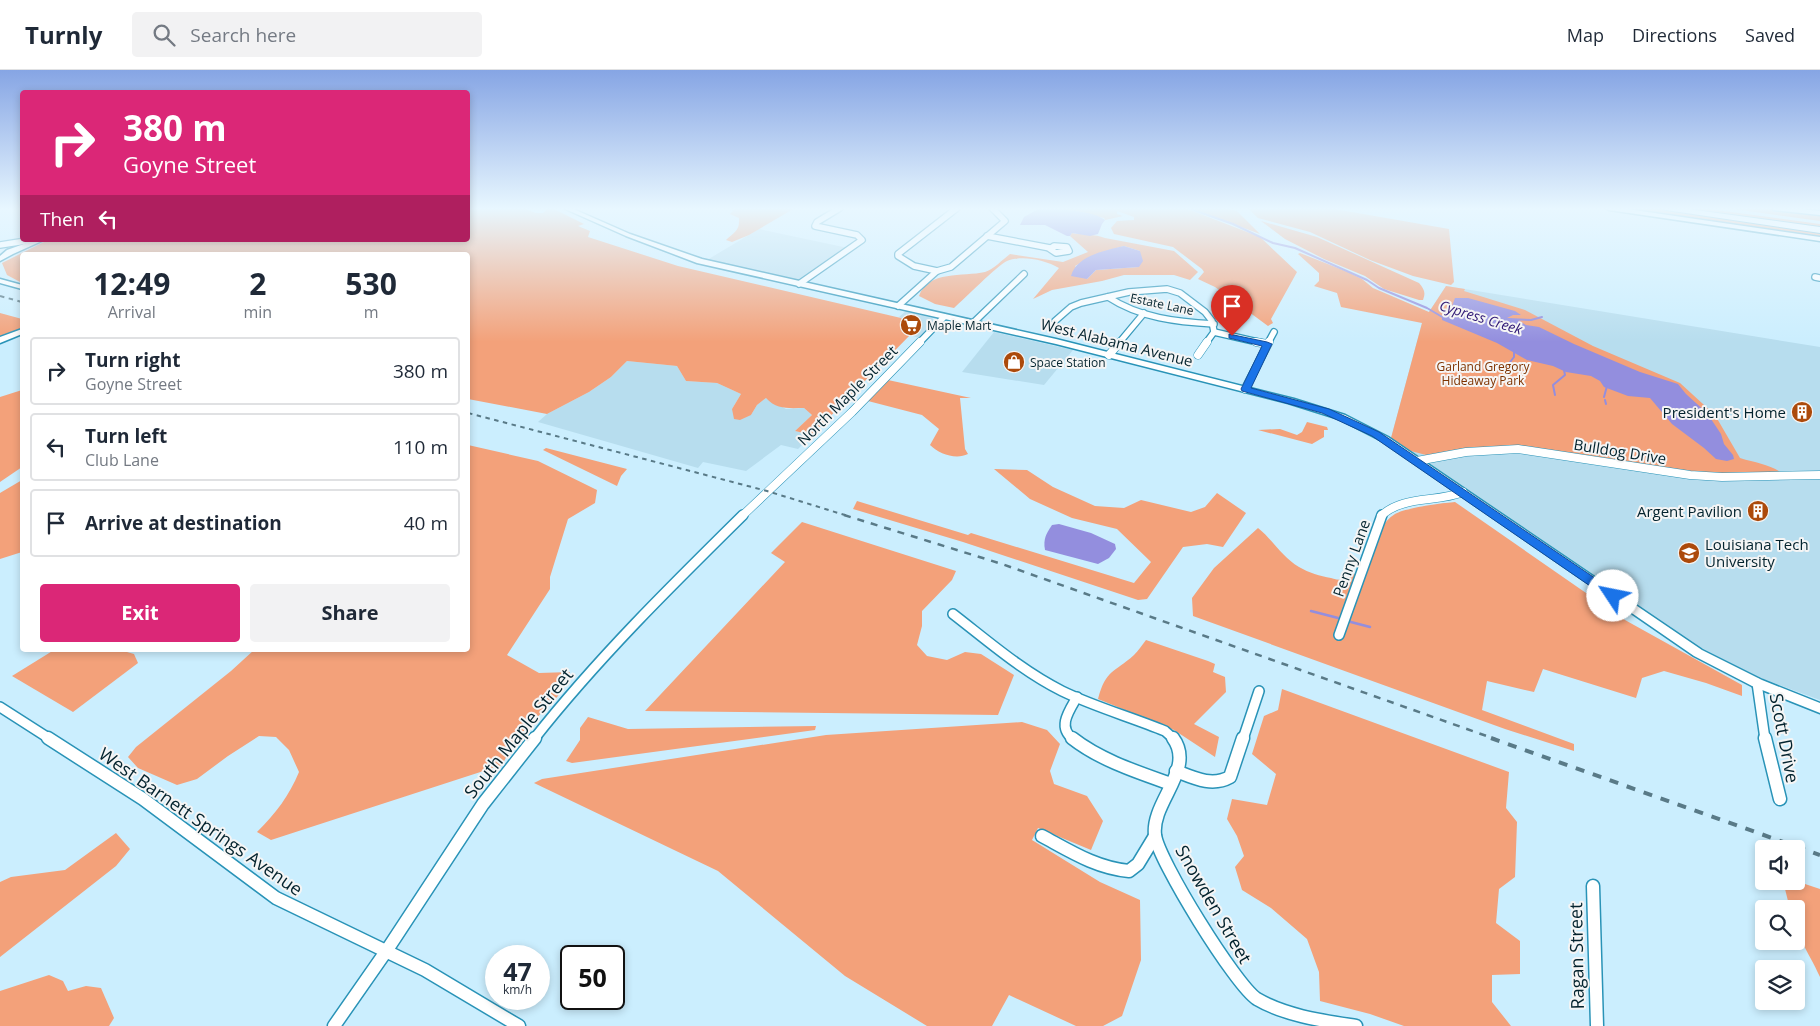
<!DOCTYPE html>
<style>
:root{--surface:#fff;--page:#f2f2f3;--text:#1f2937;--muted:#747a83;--line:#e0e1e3;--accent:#db2777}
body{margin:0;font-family:"Open Sans",sans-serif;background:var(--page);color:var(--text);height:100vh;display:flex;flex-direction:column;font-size:19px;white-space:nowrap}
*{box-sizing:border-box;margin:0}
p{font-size:16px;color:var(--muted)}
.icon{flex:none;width:28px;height:28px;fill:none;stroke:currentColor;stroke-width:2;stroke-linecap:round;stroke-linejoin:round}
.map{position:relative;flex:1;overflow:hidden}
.details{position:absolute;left:20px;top:182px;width:450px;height:400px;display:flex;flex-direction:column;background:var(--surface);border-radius:5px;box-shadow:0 2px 8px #0003}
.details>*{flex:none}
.banner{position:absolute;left:20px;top:20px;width:450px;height:152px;border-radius:5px;box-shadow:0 2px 8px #0003;background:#db2777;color:#fff;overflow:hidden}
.fabs{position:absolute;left:1755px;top:770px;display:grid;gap:10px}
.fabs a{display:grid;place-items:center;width:50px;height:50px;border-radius:5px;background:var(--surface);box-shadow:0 2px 8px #0003;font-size:25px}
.speed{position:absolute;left:485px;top:875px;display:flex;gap:10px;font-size:25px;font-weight:700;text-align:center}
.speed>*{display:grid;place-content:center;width:65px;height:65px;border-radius:50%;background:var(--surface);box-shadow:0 2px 8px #0003;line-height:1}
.speed small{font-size:12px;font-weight:400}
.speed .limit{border:2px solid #111;border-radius:8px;background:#fff;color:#111}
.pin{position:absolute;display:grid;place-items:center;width:42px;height:42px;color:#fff;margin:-51px -21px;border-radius:50% 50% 50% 0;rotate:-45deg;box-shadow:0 0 5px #0007}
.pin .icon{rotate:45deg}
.me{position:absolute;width:55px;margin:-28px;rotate:304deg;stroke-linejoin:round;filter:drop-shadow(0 0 4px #0008)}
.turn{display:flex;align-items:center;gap:18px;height:105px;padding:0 20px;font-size:22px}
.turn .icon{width:65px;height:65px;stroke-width:2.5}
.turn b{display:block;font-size:35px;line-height:42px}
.then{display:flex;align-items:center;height:48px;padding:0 20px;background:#0003;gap:10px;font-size:19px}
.eta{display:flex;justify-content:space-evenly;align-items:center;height:85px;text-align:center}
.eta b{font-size:30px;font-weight:700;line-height:35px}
.primary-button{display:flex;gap:10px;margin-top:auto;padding:10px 20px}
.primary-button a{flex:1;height:58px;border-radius:5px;background:var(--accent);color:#fff;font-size:20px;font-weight:700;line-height:58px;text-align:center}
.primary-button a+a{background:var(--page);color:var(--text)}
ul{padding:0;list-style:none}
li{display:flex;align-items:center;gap:15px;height:68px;margin:0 10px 8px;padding:0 10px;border:2px solid var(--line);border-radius:5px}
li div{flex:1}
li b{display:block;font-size:19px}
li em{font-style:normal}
header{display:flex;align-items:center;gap:30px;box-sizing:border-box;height:70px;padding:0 25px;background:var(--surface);border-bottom:1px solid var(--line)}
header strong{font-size:24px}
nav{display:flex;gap:28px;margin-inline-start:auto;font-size:18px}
.search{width:350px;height:45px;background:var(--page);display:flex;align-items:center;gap:12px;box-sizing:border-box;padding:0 18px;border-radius:5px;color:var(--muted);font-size:19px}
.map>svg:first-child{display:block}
</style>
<header>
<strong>Turnly</strong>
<div class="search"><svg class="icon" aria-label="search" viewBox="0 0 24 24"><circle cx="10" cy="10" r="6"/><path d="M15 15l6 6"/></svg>Search here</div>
<nav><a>Map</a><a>Directions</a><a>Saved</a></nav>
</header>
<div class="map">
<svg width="1820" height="956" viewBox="0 0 1820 956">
<rect width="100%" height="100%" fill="#cbeefe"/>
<g fill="#b7ddee">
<polygon points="759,159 848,178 798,211 707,190"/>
<polygon points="1446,216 1820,277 1820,630 1758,607 1690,572 1391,368 1422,253"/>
<polygon points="906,241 932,248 935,251 919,268 910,265 912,263 903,258 901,248 899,247"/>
<polygon points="994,262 1073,280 1044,315 962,302"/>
<polygon points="627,291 677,296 686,311 717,313 741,324 732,339 751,345 757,335 766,328 786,339 804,338 812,345 795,361 812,365 798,379 781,375 746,401 703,392 698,398 538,352 547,344 589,322 611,307"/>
</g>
<g fill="#f3a17a" fill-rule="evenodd">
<path d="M 468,138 L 523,138 L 536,143 L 543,143 L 546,140 L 544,138 L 552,138 L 584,154 L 578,156 L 590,161 L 588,167 L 678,196 L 901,248 L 906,253 L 904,258 L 911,260 L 912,263 L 812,365 L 795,361 L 812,345 L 804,338 C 789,338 777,340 766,328 L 757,335 L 751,345 L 740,350 L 734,349 L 732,339 L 741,324 L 717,313 L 686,311 L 677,296 L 627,291 L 611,307 L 589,322 L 547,344 L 468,329 L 468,185 L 22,185 L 22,213 L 7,205 L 2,193 L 48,170 L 468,170 Z"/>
<path d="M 735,138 L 795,138 L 749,165 L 732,172 L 726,170 C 734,162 740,161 739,148 L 730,144 Z"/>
<polygon points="1054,138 1185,138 1260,167 1297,202 1271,249 1273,253 1268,256 1215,217 1198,209 1204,202 1202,199 1173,177 1114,164 1111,158 1117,151 1134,150 1134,147 1117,141 1117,144 1123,146 1105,150 1104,148"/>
<polygon points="1190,138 1225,138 1237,141 1260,164"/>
<polygon points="1248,138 1329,138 1449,159 1454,212 1451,215 1413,206 1370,190 1310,162 1258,148"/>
<polygon points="1613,138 1656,138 1677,141 1820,163 1820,168"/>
<polygon points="1674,138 1701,138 1820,154 1820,158"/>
<polygon points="1726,138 1764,138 1820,144 1820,151"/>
<path d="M 1261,151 L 1317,167 L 1419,213 C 1424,219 1426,222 1423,230 L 1419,230 L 1384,219 L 1365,206 L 1324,189 L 1285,169 Z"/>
<path d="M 1072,163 C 1083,165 1095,164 1105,168 L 1174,181 L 1198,202 L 1190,210 L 1174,205 L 1124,205 L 1102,211 L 1052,220 L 1033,229 L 1059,198 C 1045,190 1022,185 1007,191 C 998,195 964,229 954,238 L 935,234 L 919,226 C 928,200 963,207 985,202 C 993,200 1003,189 1010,184 L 1063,192 L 1088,182 L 1070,166 ZM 1124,176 L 1140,181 L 1139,197 L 1096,200 L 1087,209 L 1075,196 L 1099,183 Z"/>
<path d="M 1300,183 L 1348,202 L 1362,209 L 1373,218 L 1429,242 L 1446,216 L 1465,219 L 1464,221 L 1525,240 L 1593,276 L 1680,313 L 1715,345 L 1740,388 C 1756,393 1769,394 1782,403 L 1697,403 L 1501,376 L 1473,378 L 1426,385 L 1411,381 L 1391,368 L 1422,253 L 1341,237 L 1337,223 L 1314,216 L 1319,211 L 1319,203 L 1298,184 Z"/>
<polygon points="0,243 22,249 22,259 0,268"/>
<path d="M 888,310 L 971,328 L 960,328 L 965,379 L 968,384 C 956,390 939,384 930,375 L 939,359 L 922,345 L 868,331 Z"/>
<polygon points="22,320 22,397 0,412 0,327"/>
<polygon points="1307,352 1327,357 1328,360 1324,360 1324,367 1312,374 1258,360 1280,359 1297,365 1302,362"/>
<path d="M 468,375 L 538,391 L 597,420 L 595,433 L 568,449 L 550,507 L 550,519 L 507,585 L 539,603 L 570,602 L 558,626 L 516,669 L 502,695 L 271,770 L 257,762 C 276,743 289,726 299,702 L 289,680 L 276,667 L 259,666 L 228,686 L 197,709 L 177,715 L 138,698 L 128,687 L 136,677 L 231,601 L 254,580 L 468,580 Z"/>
<polygon points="546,378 627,399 621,406 617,416 543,380"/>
<polygon points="994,399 1027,400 1053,417 1095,436 1124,438 1141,430 1191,442 1205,437 1217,423 1246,443 1223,477 1207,474 1183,477 1147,529 1138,530 963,472 853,439 857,431 968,465 971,463 1134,513 1151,492 1117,459 1072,448 1030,429"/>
<polygon points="22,410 22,482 0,489 0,423"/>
<path d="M 1455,432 L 1625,550 L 1742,615 L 1742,626 L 1706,613 L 1664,601 L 1642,608 L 1636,628 L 1543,599 L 1534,622 L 1487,611 L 1482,640 L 1574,674 L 1574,681 L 1505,659 L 1193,546 L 1192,528 L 1214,498 L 1258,458 C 1273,470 1282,487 1299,497 C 1309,503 1320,506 1331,508 C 1334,509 1339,510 1342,510 C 1369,506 1371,458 1395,444 C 1405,438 1442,433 1455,432 Z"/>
<polygon points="802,452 956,501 952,510 922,541 922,556 917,575 927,586 947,590 965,582 981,584 1014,605 998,645 645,641 785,492 771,483"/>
<path d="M 1146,570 L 1208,591 L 1215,594 L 1213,602 L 1225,607 L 1226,622 L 1194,654 L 1219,667 L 1215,687 L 1174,660 L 1098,629 C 1106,599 1114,603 1134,585 C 1138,581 1142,575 1146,570 Z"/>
<polygon points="54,580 120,580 134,584 138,593 73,642 12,606"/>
<polygon points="1282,619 1509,702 1506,738 1517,752 1515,807 1499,819 1496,853 1520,871 1520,904 1492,905 1492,932 1511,956 1404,956 1370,944 1320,931 1319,902 1307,869 1271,838 1242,820 1235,797 1244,786 1237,766 1227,749 1232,729 1267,735 1276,704 1252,684 1264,646 1278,640"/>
<polygon points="588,647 628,659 816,656 815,660 572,693 566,691 580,670 580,658"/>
<polygon points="1022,652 1047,660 1060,674 1050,701 1054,714 1087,726 1103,751 1091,780 1038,758 1032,770 1100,812 1140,830 1141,890 1122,946 1103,956 1076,956 1009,925 992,956 927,956 845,906 718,801 534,713 542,709 826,665"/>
<polygon points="116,763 130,779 116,796 0,887 0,812 11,807 65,800"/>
<path d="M 1783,811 L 1796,811 L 1820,819 L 1820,907 C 1808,880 1796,870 1796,839 L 1790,839 Z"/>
<polygon points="49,905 63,911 68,921 86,916 101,918 114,948 109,956 0,956 0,921"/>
</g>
<g fill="#938ede">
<path d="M 1040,138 C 1055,138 1095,141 1105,150 L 1102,154 L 1098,164 L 1090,166 L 1072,163 L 1070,166 L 1067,166 L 1045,155 L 1020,155 L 1024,147 Z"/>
<path d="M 1124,176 L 1140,181 L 1143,191 L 1139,197 L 1096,200 L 1087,209 L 1071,206 C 1076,186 1106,180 1124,176 Z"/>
<polygon points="1455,228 1468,228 1515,241 1521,245 1513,245 1507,248 1518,250 1526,255 1539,257 1574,274 1640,302 1678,314 1686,324 1707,343 1721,364 1724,374 1733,385 1734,389 1727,391 1716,389 1704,378 1672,354 1650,328 1628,326 1604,317 1600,311 1591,306 1566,302 1553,296 1527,290 1497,273 1442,250 1442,246 1448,247"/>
<path d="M 1059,454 L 1091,463 L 1115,474 L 1116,479 L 1109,488 L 1098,494 L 1045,480 C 1043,469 1046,464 1052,455 Z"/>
</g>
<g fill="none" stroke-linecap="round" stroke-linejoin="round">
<g stroke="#938ede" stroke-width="2">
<polyline points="1188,138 1233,154 1273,173 1295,178 1367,210 1379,218 1427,238 1444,248"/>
<polyline points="1507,249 1531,250 1542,247"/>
<polyline points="1507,296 1514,287 1514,280"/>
<polyline points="1555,325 1553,315 1565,305 1564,300"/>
<polyline points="1604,327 1607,316"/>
<polyline points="1605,330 1606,334"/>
</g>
<g stroke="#938ede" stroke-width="2.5">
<polyline points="1311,541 1342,549"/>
<polyline points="1347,551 1370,557"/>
</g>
<g stroke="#2993b7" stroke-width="8">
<g id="minor-far3">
<polyline points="987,166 1050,178"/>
<polyline points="0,175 32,170"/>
<polygon points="1054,176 1067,177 1069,181 1056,183 1050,179"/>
<polyline points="937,201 914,196 898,186 898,184 957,138"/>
<polyline points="1815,207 1820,208"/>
<polyline points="799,214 862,170 857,165 815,156 817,152 840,138"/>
<path d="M 1108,227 C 1140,248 1177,252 1214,254"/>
<polyline points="898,236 937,201 951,197 1005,151 992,138"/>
<polyline points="1055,251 1071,237 1081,233 1129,222 1167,219 1180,223 1205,242 1212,251 1214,262 1206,273"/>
<polyline points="973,253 1024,204"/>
<polyline points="1214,262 1262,273"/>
<polyline points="919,273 944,247"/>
<polyline points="1119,273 1144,243"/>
<polyline points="1268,273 1274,262"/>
</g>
</g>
<g stroke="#2993b7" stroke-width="9">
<g id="minor-far2">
<polyline points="1256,272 1267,274"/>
<polyline points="1109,285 1120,272"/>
<polyline points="1198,285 1207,272"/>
<polyline points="1245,319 1269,272"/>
<polyline points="1417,391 1466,382 1518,379 1690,405 1722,407 1820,405"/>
<polyline points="742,446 852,342 920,272"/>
<path d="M 1381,446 C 1403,425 1436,433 1463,422"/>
</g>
</g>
<g stroke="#2993b7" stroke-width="12">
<g id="minor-far1">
<path d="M 953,544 C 988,571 1022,601 1062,621 C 1095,637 1131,647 1165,661 L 1174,669"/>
<polyline points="1339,565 1382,445"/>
<polyline points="1757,613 1765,669"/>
<polyline points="0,637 50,669"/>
<path d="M 534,669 C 597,589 670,517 743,445"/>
<path d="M 1073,669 C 1057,657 1069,641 1077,627"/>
<polyline points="1243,669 1259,621"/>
</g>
</g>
<g stroke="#2993b7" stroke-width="15">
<g id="minor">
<polyline points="48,668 143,729 276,828 425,900 519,956"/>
<path d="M 1072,668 C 1100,690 1137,702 1171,714"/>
<path d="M 1173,668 C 1196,699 1151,732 1155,765 C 1158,790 1236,916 1257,929 C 1286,946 1324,951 1356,956"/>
<polyline points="1765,668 1780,729"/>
<path d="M 1176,701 C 1194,708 1212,717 1230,707 L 1243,668"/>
<path d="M 1042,766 C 1070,781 1096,798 1129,801 L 1138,794 L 1155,766"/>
<polyline points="1593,816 1597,956"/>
<polyline points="334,956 387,880 483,734 535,668"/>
</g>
</g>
<g stroke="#2993b7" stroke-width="3">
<g id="major">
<polygon points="563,138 571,138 630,164 702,189 1056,269 1294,329 1345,345 1388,367 1702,580 1762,610 1820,633 1820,643 1752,616 1694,586 1382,371 1339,349 1288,333 1056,274 697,193 626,166"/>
<polygon points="1606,138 1620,138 1820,167 1820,171 1609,140"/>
<polygon points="1771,138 1789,138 1820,141 1820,145 1774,140"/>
<polygon points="35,170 44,170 13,184 0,191 0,186 7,180"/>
<polygon points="0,209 22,215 22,219 0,213"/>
<polygon points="22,259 22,264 0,273 0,267"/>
</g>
</g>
<g stroke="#2993b7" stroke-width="2">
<polygon id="highway" points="1662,138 1680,138 1820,157 1820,163 1666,140"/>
</g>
<use href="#minor-far3" stroke="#fff" stroke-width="5.5"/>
<use href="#minor-far2" stroke="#fff" stroke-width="8"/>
<use href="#minor-far1" stroke="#fff" stroke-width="9"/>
<use href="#minor" stroke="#fff" stroke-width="12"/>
<use href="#major" fill="#fff" fill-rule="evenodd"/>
<use href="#highway" fill="#fff" fill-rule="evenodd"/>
<g stroke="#597a87" stroke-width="2" stroke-dasharray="4.5 4.5" stroke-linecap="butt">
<polyline points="0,226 22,232"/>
<polyline points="468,343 767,421 848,446"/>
</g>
<polyline stroke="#597a87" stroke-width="2.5" stroke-dasharray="7 7" stroke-linecap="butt" points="844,445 1002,494 1495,669"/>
<polyline stroke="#597a87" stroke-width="4" stroke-dasharray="9 9" stroke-linecap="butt" points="1491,668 1820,785"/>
</g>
<linearGradient id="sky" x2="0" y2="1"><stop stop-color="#86a5e4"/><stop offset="0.51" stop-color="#e8f7ff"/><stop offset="1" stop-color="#e8f7ff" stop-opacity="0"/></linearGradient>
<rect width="1820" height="272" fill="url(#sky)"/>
<polygon fill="#1a73e8" stroke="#114b97" points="1229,264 1267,272 1272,274 1251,318 1329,339 1379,362 1617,523 1619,526 1617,529 1609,529 1372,366 1322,343 1242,321 1241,319 1262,276 1229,268"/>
<defs>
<g id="supermarket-disc" transform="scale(1.125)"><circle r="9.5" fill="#ac4a0b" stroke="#f5f5f5"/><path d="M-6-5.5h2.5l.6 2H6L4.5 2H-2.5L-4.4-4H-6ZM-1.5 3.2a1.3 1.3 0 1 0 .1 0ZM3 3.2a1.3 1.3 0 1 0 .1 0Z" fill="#fff"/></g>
<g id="shop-disc" transform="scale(1.125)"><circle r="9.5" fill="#ac4a0b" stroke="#f5f5f5"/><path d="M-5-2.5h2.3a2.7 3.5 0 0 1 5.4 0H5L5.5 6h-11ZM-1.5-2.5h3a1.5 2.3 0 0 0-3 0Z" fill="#fff"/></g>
<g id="building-disc" transform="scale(1.125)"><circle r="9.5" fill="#ac4a0b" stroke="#f5f5f5"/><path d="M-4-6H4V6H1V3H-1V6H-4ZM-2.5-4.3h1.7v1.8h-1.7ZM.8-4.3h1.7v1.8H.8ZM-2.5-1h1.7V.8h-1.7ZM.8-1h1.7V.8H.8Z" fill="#fff"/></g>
<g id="university-disc" transform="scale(1.125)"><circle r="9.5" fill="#ac4a0b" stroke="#f5f5f5"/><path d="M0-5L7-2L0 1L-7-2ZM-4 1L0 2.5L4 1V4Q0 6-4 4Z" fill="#fff"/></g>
</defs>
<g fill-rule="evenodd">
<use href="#supermarket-disc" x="911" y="255"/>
<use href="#shop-disc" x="1014" y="292"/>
<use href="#building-disc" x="1802" y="342"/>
<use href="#building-disc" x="1758" y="441"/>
<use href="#university-disc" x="1689" y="483"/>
</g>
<g text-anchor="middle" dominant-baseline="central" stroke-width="4" stroke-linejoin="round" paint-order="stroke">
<g font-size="12" fill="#03232e" stroke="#f5f5f5">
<text transform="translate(1162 234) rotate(12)">Estate Lane</text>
</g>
<g font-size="12" fill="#03232e" stroke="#f5f5f5" text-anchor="start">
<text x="927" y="255">Maple Mart</text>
<text x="1030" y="292">Space Station</text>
</g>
<g font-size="12" fill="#7e3301" stroke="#f5f5f5">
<text x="1483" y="296">Garland Gregory<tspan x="1483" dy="14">Hideaway Park</tspan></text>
</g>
<g font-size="14" font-style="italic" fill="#301976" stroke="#f5f5f5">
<text transform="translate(1481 247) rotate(17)">Cypress Creek</text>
</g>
<g font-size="15" fill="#03232e" stroke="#f5f5f5">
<text transform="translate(1117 272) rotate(14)">West Alabama Avenue</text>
<text transform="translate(847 325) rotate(-45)">North Maple Street</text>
<text transform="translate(1620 381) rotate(9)">Bulldog Drive</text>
<text transform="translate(1351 488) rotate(-70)">Penny Lane</text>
</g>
<g font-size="15" fill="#03232e" stroke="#f5f5f5" text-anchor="end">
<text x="1786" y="342">President's Home</text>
<text x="1742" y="441">Argent Pavilion</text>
<text x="1705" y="474" text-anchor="start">Louisiana Tech<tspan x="1705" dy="17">University</tspan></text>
</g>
<g font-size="18" fill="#03232e" stroke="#f5f5f5">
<text transform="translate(518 663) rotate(-51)">South Maple Street</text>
<text transform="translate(1785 668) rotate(79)">Scott Drive</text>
<text transform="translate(201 751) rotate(35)">West Barnett Springs Avenue</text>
<text transform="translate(1214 834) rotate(60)">Snowden Street</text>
<text transform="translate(1576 886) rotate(-91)">Ragan Street</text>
</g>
</g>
</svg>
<div class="fabs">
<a><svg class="icon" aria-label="sound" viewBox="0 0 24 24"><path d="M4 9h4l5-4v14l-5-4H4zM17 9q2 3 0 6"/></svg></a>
<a><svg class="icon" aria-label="search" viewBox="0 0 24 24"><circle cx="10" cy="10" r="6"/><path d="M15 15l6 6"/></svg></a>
<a><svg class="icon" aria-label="layers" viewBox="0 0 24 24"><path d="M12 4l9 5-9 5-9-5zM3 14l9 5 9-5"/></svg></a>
</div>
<div class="speed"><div>47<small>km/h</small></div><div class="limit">50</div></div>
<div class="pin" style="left:1232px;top:266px;background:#d93025"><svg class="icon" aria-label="arrive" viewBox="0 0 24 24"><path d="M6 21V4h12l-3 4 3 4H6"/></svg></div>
<svg class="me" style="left:1613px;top:526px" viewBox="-20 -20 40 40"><circle r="19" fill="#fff"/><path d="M0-13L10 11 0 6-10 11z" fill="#1a73e8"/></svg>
<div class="banner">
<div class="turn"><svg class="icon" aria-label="right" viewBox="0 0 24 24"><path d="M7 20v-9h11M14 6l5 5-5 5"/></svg><div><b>380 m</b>Goyne Street</div></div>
<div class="then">Then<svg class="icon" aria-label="left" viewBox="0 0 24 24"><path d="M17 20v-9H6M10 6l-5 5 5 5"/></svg></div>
</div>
<section class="details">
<div class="eta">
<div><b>12:49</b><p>Arrival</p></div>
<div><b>2</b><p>min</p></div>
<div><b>530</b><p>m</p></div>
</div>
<ul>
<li><svg class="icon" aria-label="right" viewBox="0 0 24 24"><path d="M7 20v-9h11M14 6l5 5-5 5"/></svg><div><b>Turn right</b><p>Goyne Street</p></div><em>380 m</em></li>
<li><svg class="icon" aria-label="left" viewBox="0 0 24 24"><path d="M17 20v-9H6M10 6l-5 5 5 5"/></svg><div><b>Turn left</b><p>Club Lane</p></div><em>110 m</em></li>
<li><svg class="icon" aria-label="arrive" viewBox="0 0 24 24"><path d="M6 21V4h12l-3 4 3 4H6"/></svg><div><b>Arrive at destination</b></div><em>40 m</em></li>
</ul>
<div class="primary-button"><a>Exit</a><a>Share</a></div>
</section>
</div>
